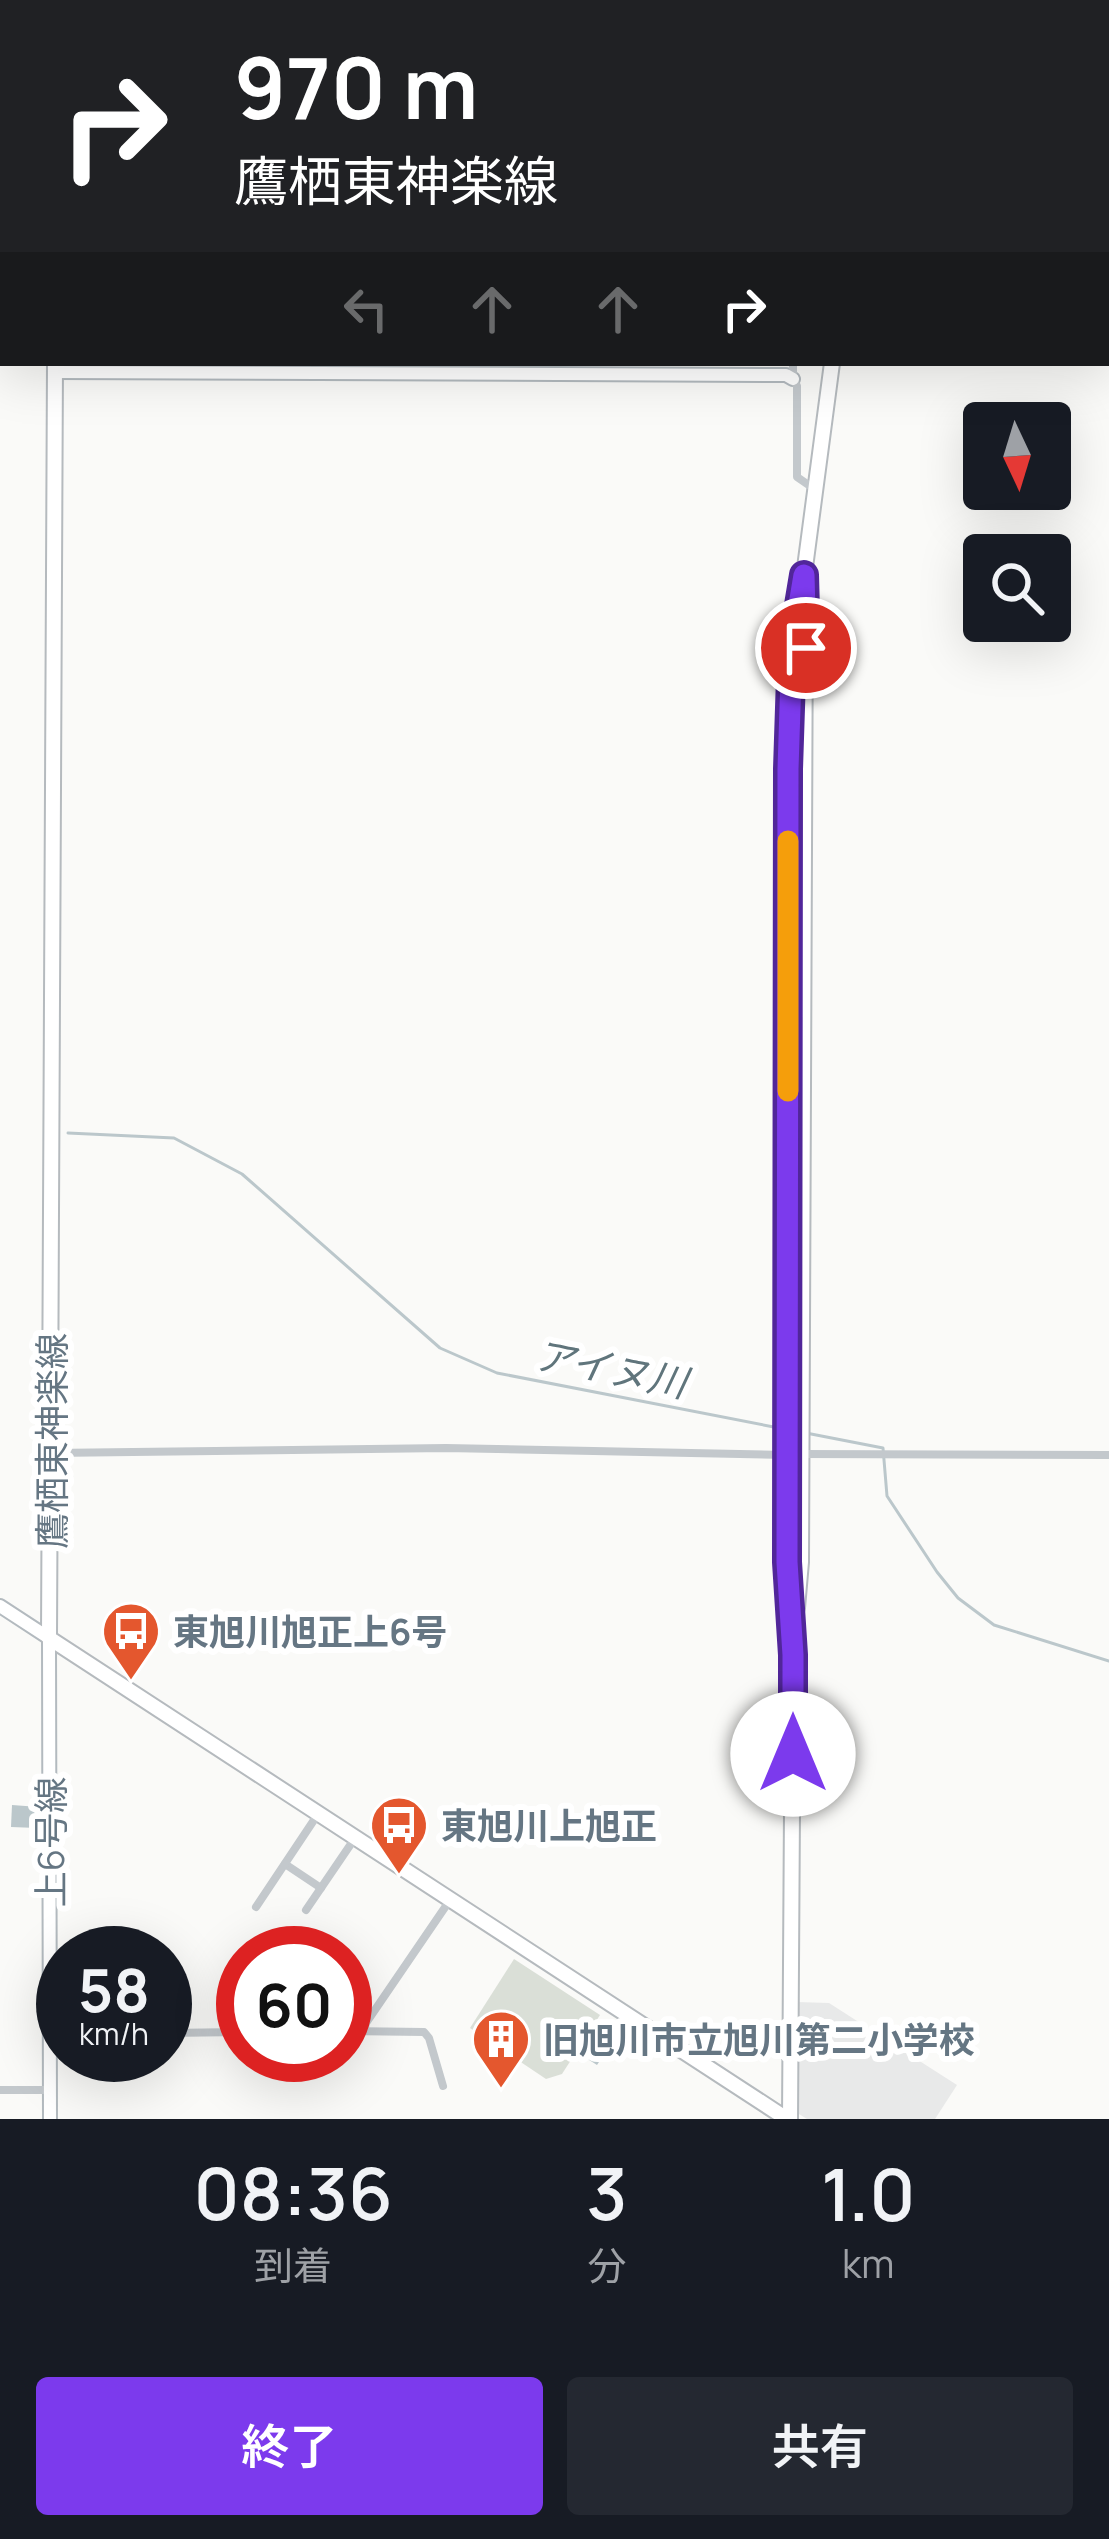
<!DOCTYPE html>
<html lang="ja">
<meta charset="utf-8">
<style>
:root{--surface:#171b24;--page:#242831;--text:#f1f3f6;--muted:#9ea1a6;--accent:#7c3aed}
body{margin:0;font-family:Manrope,"Noto Sans JP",sans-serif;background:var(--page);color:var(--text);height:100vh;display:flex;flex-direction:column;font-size:45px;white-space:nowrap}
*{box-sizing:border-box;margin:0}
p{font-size:39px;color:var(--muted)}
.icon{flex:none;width:66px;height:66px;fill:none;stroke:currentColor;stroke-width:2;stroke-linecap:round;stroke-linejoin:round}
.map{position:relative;height:2119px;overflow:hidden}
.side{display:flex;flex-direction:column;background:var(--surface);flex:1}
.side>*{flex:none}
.hud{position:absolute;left:0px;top:0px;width:1110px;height:366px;box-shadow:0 12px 48px #0002;background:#202124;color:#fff;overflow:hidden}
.needle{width:78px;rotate:176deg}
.tools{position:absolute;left:963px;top:402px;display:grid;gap:24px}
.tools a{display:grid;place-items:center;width:108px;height:108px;border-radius:12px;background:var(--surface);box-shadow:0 12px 48px #0002;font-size:60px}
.speed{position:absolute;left:36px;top:1926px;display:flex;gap:24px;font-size:60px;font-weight:700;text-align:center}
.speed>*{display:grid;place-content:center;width:156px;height:156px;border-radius:50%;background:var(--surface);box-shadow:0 12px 48px #0002;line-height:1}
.speed small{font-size:30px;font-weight:400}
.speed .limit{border:18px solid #d22;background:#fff;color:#111}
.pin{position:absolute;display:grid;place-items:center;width:102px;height:102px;color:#fff;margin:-51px;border:6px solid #fff;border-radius:50%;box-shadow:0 3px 12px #0007}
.me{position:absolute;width:132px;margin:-66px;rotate:0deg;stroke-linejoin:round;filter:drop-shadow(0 0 9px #0008)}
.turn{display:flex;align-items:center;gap:42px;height:252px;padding:0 36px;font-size:54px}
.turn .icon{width:156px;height:156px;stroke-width:2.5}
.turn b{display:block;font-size:84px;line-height:102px}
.lanes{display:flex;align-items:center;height:114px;padding:0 36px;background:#0003;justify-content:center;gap:60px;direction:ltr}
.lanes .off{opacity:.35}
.eta{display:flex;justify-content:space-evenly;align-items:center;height:204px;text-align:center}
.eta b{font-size:72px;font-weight:600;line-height:84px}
.primary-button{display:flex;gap:24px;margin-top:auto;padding:24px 36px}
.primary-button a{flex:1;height:138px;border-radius:12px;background:var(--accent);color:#fff;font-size:48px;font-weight:600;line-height:138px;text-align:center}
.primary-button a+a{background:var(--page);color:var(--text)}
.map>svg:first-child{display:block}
</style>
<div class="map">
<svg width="1109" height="2119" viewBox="0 0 1109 2119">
<rect width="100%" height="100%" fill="#fafaf8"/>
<polygon fill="#e8e9e9" points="797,2002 829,2003 957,2085 935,2119 807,2119 799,2114"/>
<g fill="#dadfd7">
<polygon points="760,0 1109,0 1109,183 1107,3 766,3"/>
<polygon points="514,1959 600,2015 562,2074 546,2079 470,2028"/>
</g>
<g fill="#bbc7cb">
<polygon points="12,1805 39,1807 37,1828 11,1827"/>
<polygon points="604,2024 618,2033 597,2065 583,2056"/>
</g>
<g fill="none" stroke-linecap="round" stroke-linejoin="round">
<g stroke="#bbc7cb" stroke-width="3">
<polyline points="68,1133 174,1138 242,1174 440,1348 497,1373 779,1428"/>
<polyline points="806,1433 883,1448 887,1496 937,1572 958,1598 994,1625 1109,1661"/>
</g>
<g stroke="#bbc7cb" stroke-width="15">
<polyline points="608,0 610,3"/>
<polyline points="1107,208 1109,209"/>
</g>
<g stroke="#b3babf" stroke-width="16">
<g id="secondary">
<polyline points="55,372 786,375 793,379"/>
<polyline points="0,1606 49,1638 50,2119"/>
</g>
</g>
<g stroke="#b5babe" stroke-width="18">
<g id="primary">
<polyline points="57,3 57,0"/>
<polyline points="922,3 923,0"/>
<polyline points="55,363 49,1638 787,2119"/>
<polyline points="797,1608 801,1562 805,610"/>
<polyline points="790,2119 793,1655 787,1562 788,769 792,647 804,575 832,363"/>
</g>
</g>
<g stroke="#c3c8cc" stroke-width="8">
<polyline points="793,363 793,379 797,386 797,477 813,488"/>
<polyline points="51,1453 446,1448 787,1455"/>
<polyline points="802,1454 1109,1455"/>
<polyline points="285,1864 321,1888"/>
<polyline points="256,1907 318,1814"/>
<polyline points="306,1910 355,1838"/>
<polyline points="345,2031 424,2032 429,2038 443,2086"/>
<polyline points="364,2031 366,2023 450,1900"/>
<polyline points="165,2033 243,2032"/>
<polyline points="50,2035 63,2035"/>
<polyline points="0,2090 49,2090"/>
</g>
<use href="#secondary" stroke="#fff" stroke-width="12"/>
<use href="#primary" stroke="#fff" stroke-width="14"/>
</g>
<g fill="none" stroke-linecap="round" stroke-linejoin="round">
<g stroke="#51269a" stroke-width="30">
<polyline id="route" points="793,1754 793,1655 787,1562 788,769 792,647 804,575 806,648"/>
</g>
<use href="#route" stroke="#7c3aed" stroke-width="21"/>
<polyline stroke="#f59e0b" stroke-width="21" points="788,1091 788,841"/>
</g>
<defs>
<g id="bus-pin" transform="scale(3)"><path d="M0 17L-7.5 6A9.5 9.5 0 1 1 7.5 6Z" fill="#e4572e" stroke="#fff"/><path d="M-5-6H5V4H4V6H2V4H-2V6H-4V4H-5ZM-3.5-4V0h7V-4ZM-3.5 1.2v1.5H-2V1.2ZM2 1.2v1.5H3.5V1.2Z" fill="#fff"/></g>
<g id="building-pin" transform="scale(3)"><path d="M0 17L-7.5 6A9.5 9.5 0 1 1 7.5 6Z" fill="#e4572e" stroke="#fff"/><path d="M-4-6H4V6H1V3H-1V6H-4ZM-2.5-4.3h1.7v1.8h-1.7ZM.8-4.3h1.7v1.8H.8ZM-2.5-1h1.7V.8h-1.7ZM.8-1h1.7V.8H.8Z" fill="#fff"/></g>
</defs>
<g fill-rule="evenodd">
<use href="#bus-pin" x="131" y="1631"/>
<use href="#bus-pin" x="399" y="1825"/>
<use href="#building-pin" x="501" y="2039"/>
</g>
<g text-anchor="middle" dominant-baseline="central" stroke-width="12" stroke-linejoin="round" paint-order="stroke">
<g font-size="36" fill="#657683" stroke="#fff">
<text transform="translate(51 1441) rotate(-90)">鷹栖東神楽線</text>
<text transform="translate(50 1842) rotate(-90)">上6号線</text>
</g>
<g font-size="36" font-weight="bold" fill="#657683" stroke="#fff" text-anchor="start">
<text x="173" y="1631">東旭川旭正上6号</text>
<text x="441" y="1825">東旭川上旭正</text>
<text x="543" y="2039">旧旭川市立旭川第二小学校</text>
</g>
<g font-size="39" font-style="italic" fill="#60757c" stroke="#fff">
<text transform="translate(611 1368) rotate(11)">アイヌ川</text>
</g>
</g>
</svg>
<div class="tools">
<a><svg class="needle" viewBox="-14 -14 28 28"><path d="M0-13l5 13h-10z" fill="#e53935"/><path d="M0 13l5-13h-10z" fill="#9ea1a6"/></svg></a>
<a><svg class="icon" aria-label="search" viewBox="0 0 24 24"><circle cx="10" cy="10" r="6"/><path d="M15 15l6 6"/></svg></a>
</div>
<div class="speed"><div>58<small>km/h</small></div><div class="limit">60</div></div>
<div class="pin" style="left:806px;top:648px;background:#d93025"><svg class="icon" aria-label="arrive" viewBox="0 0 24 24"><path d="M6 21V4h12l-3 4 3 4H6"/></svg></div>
<svg class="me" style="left:793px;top:1754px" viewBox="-20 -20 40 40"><circle r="19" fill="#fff"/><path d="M0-13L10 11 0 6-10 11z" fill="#7c3aed"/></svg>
<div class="hud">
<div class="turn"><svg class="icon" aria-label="right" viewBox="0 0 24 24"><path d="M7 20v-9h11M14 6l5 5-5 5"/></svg><div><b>970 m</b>鷹栖東神楽線</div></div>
<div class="lanes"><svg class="icon off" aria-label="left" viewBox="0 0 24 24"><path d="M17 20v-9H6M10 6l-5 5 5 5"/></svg><svg class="icon off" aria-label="ahead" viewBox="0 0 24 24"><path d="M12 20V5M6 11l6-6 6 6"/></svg><svg class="icon off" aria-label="ahead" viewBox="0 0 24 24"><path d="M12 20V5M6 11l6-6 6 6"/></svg><svg class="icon" aria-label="right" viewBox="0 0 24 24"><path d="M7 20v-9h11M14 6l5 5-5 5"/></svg></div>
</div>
</div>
<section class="side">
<div class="eta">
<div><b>08:36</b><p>到着</p></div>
<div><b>3</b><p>分</p></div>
<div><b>1.0</b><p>km</p></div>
</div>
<div class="primary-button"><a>終了</a><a>共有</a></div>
</section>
